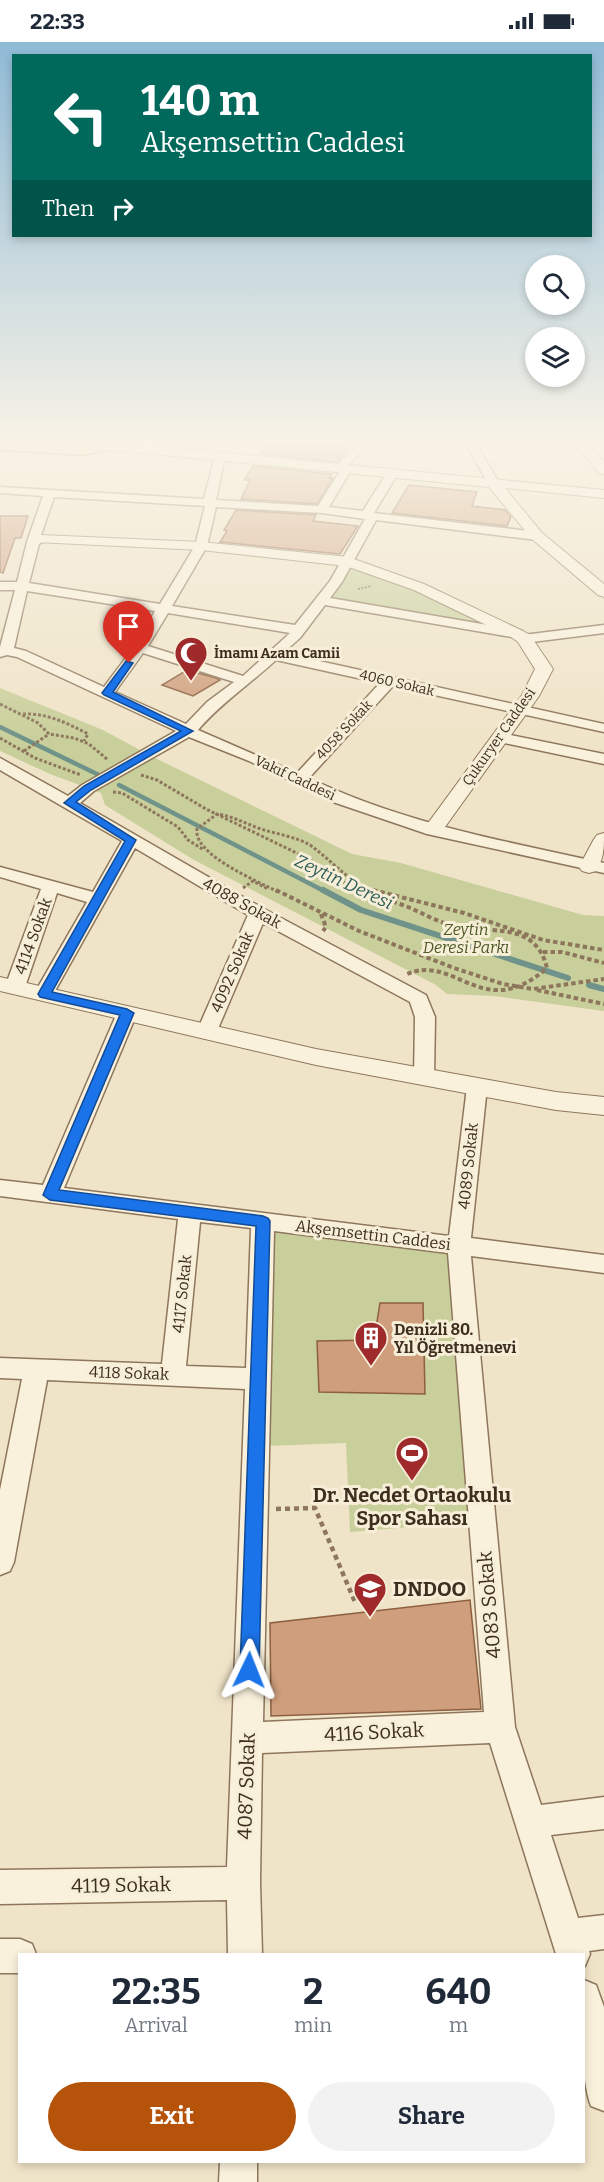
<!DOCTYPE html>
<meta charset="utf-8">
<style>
:root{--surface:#fff;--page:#f2f2f3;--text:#1f2937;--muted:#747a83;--accent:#b45309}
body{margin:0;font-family:Bitter,serif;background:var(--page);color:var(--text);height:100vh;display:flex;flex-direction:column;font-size:22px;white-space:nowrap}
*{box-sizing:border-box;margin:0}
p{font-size:20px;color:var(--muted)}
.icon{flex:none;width:33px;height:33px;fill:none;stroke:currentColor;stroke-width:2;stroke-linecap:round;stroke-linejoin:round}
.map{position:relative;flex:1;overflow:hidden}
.panel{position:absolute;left:18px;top:1911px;width:567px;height:210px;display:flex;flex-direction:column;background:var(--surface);border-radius:0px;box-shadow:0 3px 9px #0003}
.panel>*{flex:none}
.banner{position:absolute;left:12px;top:12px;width:580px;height:183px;border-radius:0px;box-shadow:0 3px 9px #0003;background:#00695c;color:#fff;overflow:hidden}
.fabs{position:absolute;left:525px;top:213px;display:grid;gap:12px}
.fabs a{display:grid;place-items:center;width:60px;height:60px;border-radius:50%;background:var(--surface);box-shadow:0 3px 9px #0003;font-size:30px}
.pin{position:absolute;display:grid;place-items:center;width:51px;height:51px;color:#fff;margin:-62px -26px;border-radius:50% 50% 50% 0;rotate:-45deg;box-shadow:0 0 6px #0007}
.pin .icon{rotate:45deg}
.me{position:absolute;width:66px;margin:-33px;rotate:2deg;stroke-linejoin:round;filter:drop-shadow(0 0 4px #0008)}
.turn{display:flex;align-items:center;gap:21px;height:126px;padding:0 30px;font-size:27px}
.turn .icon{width:78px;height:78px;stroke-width:2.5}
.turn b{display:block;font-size:42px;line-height:51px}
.then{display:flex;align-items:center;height:57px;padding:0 30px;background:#0003;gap:12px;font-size:22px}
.eta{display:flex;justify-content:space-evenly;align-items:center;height:102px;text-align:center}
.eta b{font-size:36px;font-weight:700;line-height:42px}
.button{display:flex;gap:12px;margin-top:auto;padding:12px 30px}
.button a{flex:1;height:69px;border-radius:36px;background:var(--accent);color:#fff;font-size:24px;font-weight:700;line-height:69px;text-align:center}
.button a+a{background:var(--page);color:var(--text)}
.status{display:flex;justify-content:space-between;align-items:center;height:42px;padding:0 30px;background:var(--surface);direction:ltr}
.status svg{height:16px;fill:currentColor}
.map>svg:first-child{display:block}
</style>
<div class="status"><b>22:33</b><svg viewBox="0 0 49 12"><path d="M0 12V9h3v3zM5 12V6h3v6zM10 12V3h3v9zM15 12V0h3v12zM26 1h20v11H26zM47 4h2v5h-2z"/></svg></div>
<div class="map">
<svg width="604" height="2140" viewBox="0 0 604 2140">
<rect width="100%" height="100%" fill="#f0e4c8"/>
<g fill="#c9cf9b">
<polygon points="353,524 430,553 497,586 328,558"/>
<polygon points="0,646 103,688 151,714 352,812 401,821 583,873 604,874 604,969 494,954 447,952 436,943 194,818 105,763 101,751 50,732 0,709"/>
<polygon points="272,1189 452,1207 482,1479 350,1490 346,1401 266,1404"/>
</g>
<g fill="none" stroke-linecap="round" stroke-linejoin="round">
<g stroke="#6f938a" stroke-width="4.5">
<polyline points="0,685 99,733"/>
<polyline points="119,743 326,850"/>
</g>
<g stroke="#6f938a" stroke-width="6">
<polyline points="323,848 361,868 568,936"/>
<polyline points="589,943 604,947"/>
</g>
</g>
<g fill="#cf9f7d" stroke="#8d5f41" stroke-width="1.5">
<polygon points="270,400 351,400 337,420 261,412"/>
<polygon points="253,424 332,432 329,436 333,436 317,462 241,457 250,438 244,438"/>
<polygon points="409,443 477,450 472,464 505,468 511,475 507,484 392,471"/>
<polygon points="236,468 316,473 313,479 358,484 340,512 220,500 227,489 224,488"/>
<polygon points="0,474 28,474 21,496 15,496 3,531 0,530"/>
<polygon points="187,628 216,636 220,638 193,654 162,643"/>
<polygon points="380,1261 423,1261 425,1352 319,1350 317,1299 374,1298"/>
<polygon points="470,1558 481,1667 271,1674 270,1581"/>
</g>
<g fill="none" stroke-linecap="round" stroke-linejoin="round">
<g stroke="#8d765c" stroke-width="3">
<g id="minor">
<polygon points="144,400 155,400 147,409 139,409 138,407"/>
<path d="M 360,400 L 371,400 L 348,423 L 352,426 L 329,465 L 363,469 L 388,429 L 392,428 L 398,431 L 374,471 L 537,490 L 543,494 L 537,498 L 376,478 L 342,540 L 330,556 L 517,588 L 522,589 L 523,593 L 604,583 L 604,591 L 524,601 L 519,600 L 518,596 L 325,563 L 300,596 L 283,611 L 604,682 L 604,690 L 393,644 L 309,736 C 402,781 504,799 604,821 L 604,831 L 427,792 L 333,760 L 249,719 L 189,695 L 94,749 L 80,761 L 264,867 L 426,953 L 435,975 L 434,1035 L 431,1040 L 424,1042 L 417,1040 L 414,1035 L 415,975 L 410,960 L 263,881 L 217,989 L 214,994 L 207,995 L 200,994 L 197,989 L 248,873 L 135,806 L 51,956 L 37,956 L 34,952 L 87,860 L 57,851 L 25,945 L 22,949 L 8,949 L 5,945 L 41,847 L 0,835 L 0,825 L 93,850 L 122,799 L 0,728 L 0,716 L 68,754 L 82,743 L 176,689 L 17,615 L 7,613 L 0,615 L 0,605 L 15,548 L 0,548 L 0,540 L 17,540 L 27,500 L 43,454 L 0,451 L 0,445 L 204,457 L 215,414 L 220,411 L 225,414 L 216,458 L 318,464 L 340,429 L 334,426 ZM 54,455 L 205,464 L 195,504 L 160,562 L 29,541 L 39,502 L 47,497 L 41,493 ZM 216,465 L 322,471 L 365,477 L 330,539 L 295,583 L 172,564 L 207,504 ZM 27,549 L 155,569 L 134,605 L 104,645 L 26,609 L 14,606 ZM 168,571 L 290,591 L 243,634 L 148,604 ZM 143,611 L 234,640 L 207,660 L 186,682 L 115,650 ZM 276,618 L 380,641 L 297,731 L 198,688 C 221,661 250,642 276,618 Z"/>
<polygon points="465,400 475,400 499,441 497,443 489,443"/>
<polygon points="500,691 604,712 604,722 495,699 492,696"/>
<path d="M 127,965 L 134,967 L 137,971 L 64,1146 L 449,1194 L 467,1045 L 470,1040 L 477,1038 L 484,1040 L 487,1045 L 471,1196 L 604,1213 L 604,1231 L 471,1214 L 515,1685 L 541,1763 L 604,1755 L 604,1787 L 551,1793 L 578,1876 L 604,1873 L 604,1907 L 589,1909 L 590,1912 L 585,1924 L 584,1912 L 556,1912 L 490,1701 L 262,1711 L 260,1841 L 262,1912 L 228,1912 L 227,1858 L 0,1862 L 0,1828 L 227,1825 L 245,1347 L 47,1338 L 14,1520 L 10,1529 L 0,1533 L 0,1448 L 22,1337 L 0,1336 L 0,1316 L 162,1322 L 178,1177 L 0,1154 L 0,1138 L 43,1143 L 117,971 L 120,967 ZM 200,1180 L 251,1186 L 246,1326 L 186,1324 ZM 274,1189 L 448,1211 L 484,1670 L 263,1680 Z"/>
<polygon points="0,1897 20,1897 32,1902 36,1912 20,1912 20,1931 0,1931"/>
<path d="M 584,1938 L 596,1943 L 604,1965 L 604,2069 L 591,2064 C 580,2037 581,1967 584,1938 Z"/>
<polygon points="220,2120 257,2120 257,2140 219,2140"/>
</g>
</g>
<g stroke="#8d765c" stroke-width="2">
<g id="tertiary">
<polygon points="34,400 143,403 604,448 604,456 505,446 542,491 604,542 604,555 598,553 532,497 489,445 143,411 40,404"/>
<polygon points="573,400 586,400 604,420 604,432 599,431"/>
<polygon points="41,493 201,500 348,515 424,542 523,589 530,593 553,627 539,654 440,792 426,792 423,788 522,653 535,627 518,600 511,595 414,548 346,524 201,508 36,500 34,497 36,494"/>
<path d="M 604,791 C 604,806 604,817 596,829 L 589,831 L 582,829 L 579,825 L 594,797 L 597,793 Z"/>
<polygon points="0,935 316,1007 556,1050 604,1055 604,1073 556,1068 316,1023 0,949"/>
</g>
</g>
<g stroke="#5b4430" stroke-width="3">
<polygon id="primary" points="0,400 84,403 105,400 108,404 106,408 84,413 0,408"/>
</g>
<polyline stroke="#8d765c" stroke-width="2" stroke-dasharray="2 1.5" stroke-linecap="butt" points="358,547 372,544"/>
<g stroke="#8d765c" stroke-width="3" stroke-dasharray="3 2" stroke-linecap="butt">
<polyline points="0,662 38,681 49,692 74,696 89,702 108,718"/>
<path d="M 23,672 C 47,671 67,681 88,692 L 84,699"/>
<polyline points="0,696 35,716 81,733"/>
<polyline points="24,709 49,692"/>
<polyline points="141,733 157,738 206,767 309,817 359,850"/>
<polyline points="113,750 122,751 178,785 188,798 204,808"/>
<polyline points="243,846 253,839 268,847"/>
<path d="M 278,850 C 258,839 193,813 197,787 L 217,772 C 233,774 246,782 261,787 C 276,792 297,795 310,803 C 334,820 349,842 379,850"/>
</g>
<g stroke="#8d765c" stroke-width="4" stroke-dasharray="4.5 3" stroke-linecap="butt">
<polyline points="276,848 359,889 454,926 503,942 533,947 604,937"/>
<path d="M 357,848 C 369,856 386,857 400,862 C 420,869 439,882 460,885 C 496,891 536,881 547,926 C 482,983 455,909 405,933"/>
<polyline points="373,848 464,871 543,898 604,908"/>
<polyline points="321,872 326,885 323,889"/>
<polyline points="543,910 562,910 604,921"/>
<polyline points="537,948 604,962"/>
</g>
<polyline stroke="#8d765c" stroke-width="4.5" stroke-dasharray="5 4" stroke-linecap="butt" points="276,1467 315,1466 355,1560"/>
<use href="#minor" fill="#faf1dc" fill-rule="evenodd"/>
<use href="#tertiary" fill="#faf1dc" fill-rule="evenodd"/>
<use href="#primary" fill="#f3d9a0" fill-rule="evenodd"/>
</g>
<linearGradient id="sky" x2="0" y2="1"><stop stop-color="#8fbad6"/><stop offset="0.57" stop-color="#f8f3e6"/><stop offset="1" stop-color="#f8f3e6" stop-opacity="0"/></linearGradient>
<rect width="604" height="700" fill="url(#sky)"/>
<polygon fill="#1a73e8" stroke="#114b97" stroke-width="1.5" points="126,619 133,621 113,650 193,689 91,748 76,760 136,798 52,950 127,967 134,971 59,1148 263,1174 268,1176 270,1179 259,1628 256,1634 249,1637 243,1634 240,1628 256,1184 50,1158 43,1153 120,973 40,955 38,952 125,799 64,761 84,744 181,689 104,653 102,651"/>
<defs>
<g id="mosque-pin" transform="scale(1.725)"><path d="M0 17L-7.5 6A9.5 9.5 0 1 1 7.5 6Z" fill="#9e2a2b" stroke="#f7eed8"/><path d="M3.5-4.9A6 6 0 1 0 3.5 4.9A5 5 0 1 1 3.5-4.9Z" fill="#fff"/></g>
<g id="building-pin" transform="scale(1.725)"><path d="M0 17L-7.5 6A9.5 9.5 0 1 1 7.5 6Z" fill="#9e2a2b" stroke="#f7eed8"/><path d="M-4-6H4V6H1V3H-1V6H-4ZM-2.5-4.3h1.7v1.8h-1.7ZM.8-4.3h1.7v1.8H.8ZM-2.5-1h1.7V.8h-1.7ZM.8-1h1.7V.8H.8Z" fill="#fff"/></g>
<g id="stadium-pin" transform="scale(1.725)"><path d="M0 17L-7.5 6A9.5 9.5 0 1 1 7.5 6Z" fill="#9e2a2b" stroke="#f7eed8"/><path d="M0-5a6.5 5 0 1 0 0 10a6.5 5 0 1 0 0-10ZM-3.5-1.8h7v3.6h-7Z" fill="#fff"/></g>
<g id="school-pin" transform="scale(1.725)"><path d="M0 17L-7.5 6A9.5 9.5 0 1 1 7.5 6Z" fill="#9e2a2b" stroke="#f7eed8"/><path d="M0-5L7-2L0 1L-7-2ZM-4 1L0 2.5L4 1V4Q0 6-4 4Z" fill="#fff"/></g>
</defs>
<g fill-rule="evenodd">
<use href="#mosque-pin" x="191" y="611"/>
<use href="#building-pin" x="371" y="1296"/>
<use href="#stadium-pin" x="412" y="1411"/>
<use href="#school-pin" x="370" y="1547"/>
</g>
<g text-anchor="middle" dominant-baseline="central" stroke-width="6" stroke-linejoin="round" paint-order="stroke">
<g font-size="14" font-weight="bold" fill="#3d2e20" stroke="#f7eed8" text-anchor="start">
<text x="214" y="611">İmamı Azam Camii</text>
</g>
<g font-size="14" fill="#3d2e20" stroke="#f7eed8">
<text transform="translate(397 641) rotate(13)">4060 Sokak</text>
<text transform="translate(344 688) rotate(-47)">4058 Sokak</text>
<text transform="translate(499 695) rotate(-55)">Çukuryer Caddesi</text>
<text transform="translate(295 736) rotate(25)">Vakıf Caddesi</text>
</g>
<g font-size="16" fill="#3d2e20" stroke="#f7eed8">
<text transform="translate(242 861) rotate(29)">4088 Sokak</text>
<text transform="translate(33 894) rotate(-70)">4114 Sokak</text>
<text transform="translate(232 930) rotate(-67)">4092 Sokak</text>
<text transform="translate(468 1124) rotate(-84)">4089 Sokak</text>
<text transform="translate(373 1193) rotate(7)">Akşemsettin Caddesi</text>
<text transform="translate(182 1252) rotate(-84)">4117 Sokak</text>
<text transform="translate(129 1331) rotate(2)">4118 Sokak</text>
</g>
<g font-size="16" font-style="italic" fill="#4d5a26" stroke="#f7eed8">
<text x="466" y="887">Zeytin<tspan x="466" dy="18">Deresi Parkı</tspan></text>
</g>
<g font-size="16" font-weight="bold" fill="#3d2e20" stroke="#f7eed8" text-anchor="start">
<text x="394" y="1287">Denizli 80.<tspan x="394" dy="18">Yıl Öğretmenevi</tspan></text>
</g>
<g font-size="18" font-style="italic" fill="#2f5d5a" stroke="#f7eed8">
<text transform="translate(344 840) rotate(25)">Zeytin Deresi</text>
</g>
<g font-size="20" font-weight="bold" fill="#3d2e20" stroke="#f7eed8">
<text x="412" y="1453">Dr. Necdet Ortaokulu<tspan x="412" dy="23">Spor Sahası</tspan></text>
<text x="393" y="1547" text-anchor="start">DNDOO</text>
</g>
<g font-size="20" fill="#3d2e20" stroke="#f7eed8">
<text transform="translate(489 1563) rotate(-95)">4083 Sokak</text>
<text transform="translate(374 1690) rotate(-3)">4116 Sokak</text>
<text transform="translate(246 1744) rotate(-88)">4087 Sokak</text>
<text transform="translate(121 1843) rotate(-1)">4119 Sokak</text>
</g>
</g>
</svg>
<div class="fabs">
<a><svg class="icon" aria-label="search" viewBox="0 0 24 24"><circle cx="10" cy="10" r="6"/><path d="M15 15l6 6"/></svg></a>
<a><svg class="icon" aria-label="layers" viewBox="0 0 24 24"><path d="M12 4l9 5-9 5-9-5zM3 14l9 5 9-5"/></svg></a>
</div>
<div class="pin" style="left:129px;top:621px;background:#d93025"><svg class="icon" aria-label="arrive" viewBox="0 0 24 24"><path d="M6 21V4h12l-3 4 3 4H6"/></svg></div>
<svg class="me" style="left:249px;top:1628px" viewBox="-20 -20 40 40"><path d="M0-17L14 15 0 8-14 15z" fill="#1a73e8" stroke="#fff" stroke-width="4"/></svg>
<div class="banner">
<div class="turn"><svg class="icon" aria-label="left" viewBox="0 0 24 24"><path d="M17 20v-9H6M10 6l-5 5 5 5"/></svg><div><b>140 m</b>Akşemsettin Caddesi</div></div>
<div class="then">Then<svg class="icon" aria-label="right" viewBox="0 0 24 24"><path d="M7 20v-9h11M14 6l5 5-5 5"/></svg></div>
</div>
<section class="panel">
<div class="eta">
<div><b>22:35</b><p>Arrival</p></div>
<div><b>2</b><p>min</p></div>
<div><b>640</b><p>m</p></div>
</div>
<div class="button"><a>Exit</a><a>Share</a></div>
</section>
</div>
